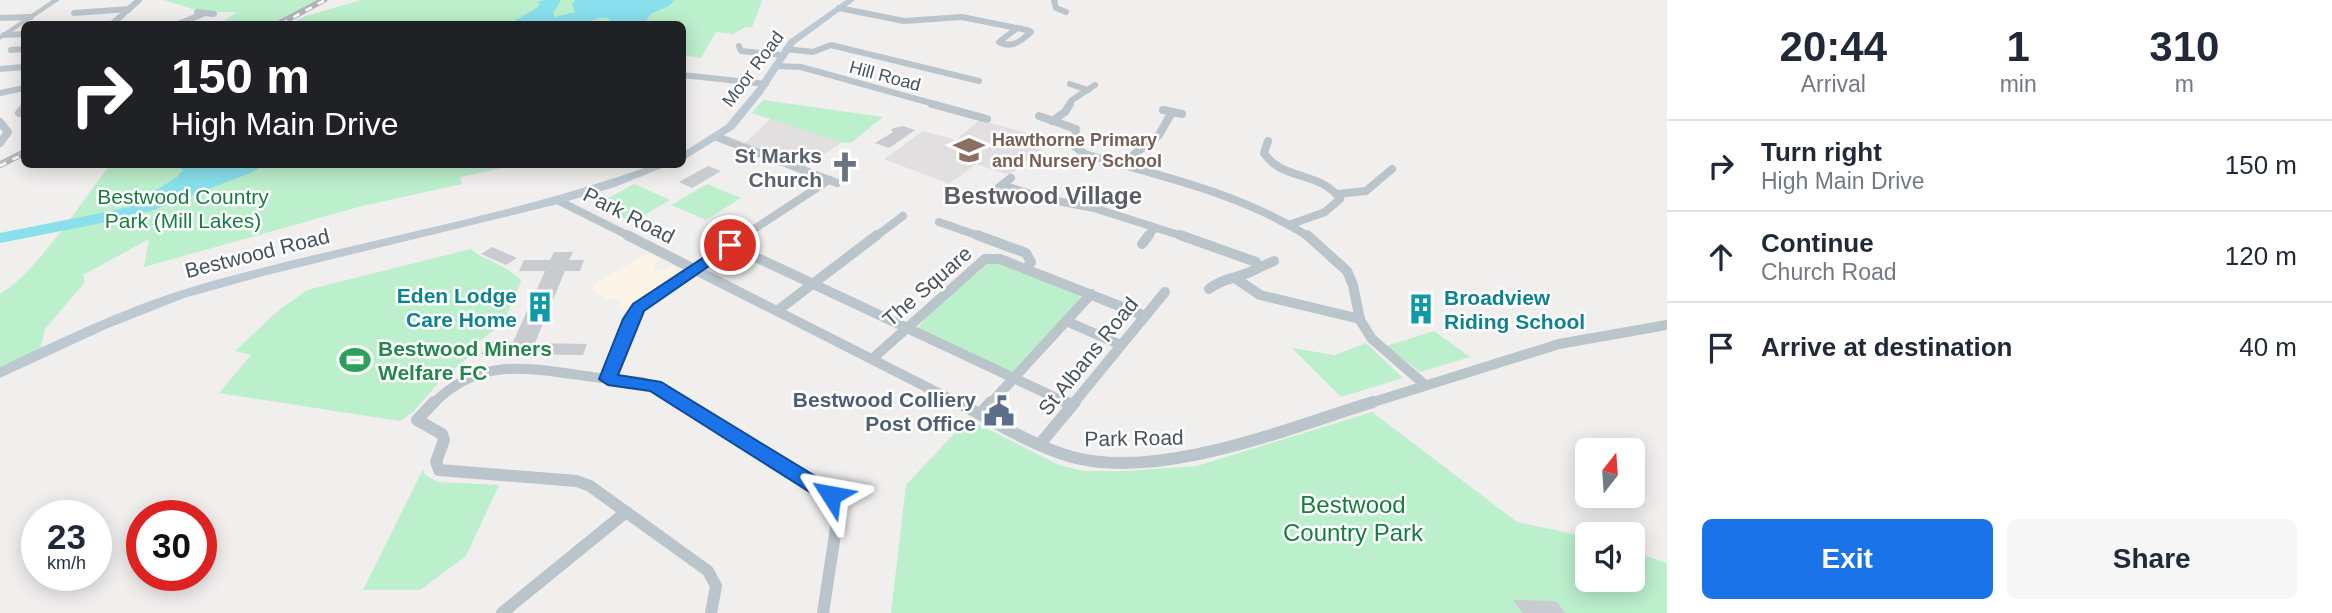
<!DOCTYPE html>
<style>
:root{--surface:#fff;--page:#f6f6f7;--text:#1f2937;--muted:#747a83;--line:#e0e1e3;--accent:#1a73e8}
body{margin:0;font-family:Helvetica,sans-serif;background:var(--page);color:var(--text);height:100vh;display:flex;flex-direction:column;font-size:26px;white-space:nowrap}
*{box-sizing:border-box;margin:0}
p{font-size:23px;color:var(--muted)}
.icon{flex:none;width:38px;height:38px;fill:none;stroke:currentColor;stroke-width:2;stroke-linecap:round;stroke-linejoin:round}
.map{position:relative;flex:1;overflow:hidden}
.details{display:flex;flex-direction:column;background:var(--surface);width:665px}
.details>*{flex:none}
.hud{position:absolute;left:21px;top:21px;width:665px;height:147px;border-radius:10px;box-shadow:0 4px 18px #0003;background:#202124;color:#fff;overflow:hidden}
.needle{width:46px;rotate:17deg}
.tools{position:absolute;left:1575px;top:438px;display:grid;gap:14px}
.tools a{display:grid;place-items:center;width:70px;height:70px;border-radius:10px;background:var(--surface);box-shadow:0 4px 18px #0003;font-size:35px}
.speed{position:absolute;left:21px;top:500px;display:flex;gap:14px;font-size:35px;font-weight:700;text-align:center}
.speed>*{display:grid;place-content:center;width:91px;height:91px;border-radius:50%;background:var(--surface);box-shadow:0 4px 18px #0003;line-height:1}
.speed small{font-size:18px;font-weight:400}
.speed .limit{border:10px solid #d22;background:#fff;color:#111}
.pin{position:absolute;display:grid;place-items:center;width:60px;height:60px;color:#fff;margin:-30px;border:4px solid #fff;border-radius:50%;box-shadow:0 2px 7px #0007}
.me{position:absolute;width:77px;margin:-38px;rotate:304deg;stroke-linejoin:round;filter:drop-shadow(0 0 5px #0008)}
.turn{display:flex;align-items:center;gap:24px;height:147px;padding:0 35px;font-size:32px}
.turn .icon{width:91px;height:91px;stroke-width:2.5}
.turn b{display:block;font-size:49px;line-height:60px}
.eta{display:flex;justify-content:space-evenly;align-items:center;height:119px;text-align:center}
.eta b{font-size:42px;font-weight:600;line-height:49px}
.action{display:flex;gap:14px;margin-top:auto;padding:14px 35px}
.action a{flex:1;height:80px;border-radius:10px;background:var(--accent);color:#fff;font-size:28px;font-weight:600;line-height:80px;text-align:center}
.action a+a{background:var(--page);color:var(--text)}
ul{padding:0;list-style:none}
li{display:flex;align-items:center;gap:21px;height:91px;padding:0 35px;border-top:2px solid var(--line)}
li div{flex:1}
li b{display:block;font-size:26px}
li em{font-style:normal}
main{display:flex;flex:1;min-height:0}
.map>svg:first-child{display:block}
</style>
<main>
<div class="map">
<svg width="1667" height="613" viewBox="0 0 1667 613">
<rect width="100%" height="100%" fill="#f1eeee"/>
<polygon fill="#fcf4e7" points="649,253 660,260 655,263 653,269 661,271 673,266 677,271 625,311 619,309 620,299 607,299 592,289 598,281"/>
<g fill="#e2dfe0">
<polygon points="771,118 841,143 804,168 744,144"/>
<polygon points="979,120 1054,140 1009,175 976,164 949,184 884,159 923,131 956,140"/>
</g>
<g fill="#bcefcc">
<polygon points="164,0 316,0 272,24 226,24 225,20 237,12 203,12"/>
<polygon points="361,0 761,0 762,2 752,27 746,27 733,34 716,32 701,58 683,55 682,24 290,24 306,16"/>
<polygon points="763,100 883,117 852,142 841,143 752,113"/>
<path d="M 110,165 L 516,165 L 460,177 L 462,184 L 362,206 L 144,267 L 149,239 L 83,275 L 85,282 L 45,329 L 39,353 L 0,369 L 0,294 C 38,271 81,202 110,165 Z"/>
<polygon points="634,184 670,200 632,222 596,205"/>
<polygon points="707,184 741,198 706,220 671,205"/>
<path d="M 471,249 C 482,260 518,270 521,282 L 503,324 L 481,340 L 471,355 L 442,379 L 413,412 L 400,421 L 219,393 L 251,355 L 235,351 L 278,311 L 307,290 Z"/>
<polygon points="990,262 997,262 1079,295 1080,300 1014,372 1007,372 917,329 930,313"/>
<polygon points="1434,331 1470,357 1420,372 1386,346"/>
<polygon points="1366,343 1403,378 1341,397 1292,348 1335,355"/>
<polygon points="1372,412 1517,522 1587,537 1587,579 1633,579 1633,552 1667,563 1667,613 891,613 906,485 968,419 1059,465 1084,471 1126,471 1197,466"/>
<polygon points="423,469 425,475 438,482 499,485 466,556 420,590 363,590"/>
</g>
<g fill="#89dfec">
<path d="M 545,0 L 561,0 L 553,13 L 555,17 L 575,12 L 572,4 L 575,0 L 674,0 L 669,6 L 652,13 L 643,24 L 608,24 L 610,19 C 602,16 594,18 588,24 L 509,24 L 538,7 L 540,4 L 537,2 Z"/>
<polygon points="177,165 265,165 250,173 151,211 100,220 103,213 131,206 177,177 183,170"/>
</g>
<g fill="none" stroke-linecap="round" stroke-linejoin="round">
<polygon fill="#89dfec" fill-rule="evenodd" points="126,208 132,209 134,213 132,217 0,243 0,233"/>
</g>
<g fill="#c8ccd1">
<polygon points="903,126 915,130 889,148 875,143 893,132 891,129"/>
<polygon points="708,166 721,171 692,188 679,182"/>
<polygon points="492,247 517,258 506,265 481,254"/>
<polygon points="554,252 573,252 569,260 584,260 580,271 565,271 535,343 587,344 583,355 481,354 487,342 513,342 545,271 519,271 524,260 550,260"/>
<polygon points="1415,299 1431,304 1427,319 1411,314"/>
<polygon points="1513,600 1556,601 1565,613 1522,613"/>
</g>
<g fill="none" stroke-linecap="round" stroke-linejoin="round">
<g stroke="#bac4cb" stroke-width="6">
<polyline points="1054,0 1056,8 1066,12"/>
<path d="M 839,8 L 904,21 L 962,17 L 1027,30 L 1031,32 C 1021,41 1012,49 999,42 L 1017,28"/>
<polyline points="197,12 214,14"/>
<polyline points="74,13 129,9"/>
<polyline points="0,18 31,17"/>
<polyline points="112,24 139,0"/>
<polyline points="178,24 203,14"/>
<polyline points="4,35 24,34"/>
<polyline points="739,46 741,51 782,55"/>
<polyline points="786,49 813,52 831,45 979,81"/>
<polyline points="11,50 24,49"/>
<polyline points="776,66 801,67 938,105"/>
<polyline points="0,69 24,67"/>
<polyline points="682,75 766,84"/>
<polyline points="1070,84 1088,90"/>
<polyline points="0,93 24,88"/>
<polyline points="1069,105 1072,100 1095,85"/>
</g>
<g stroke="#bac4cb" stroke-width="8">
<polyline points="932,104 987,119"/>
<polyline points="1163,110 1182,114"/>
<polyline points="19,113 24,107"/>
<path d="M 1039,116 L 1076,129 L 1074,146 L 1085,154 C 1162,177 1241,193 1309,237"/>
<polyline points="1052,121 1065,112 1070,104"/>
<polyline points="0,122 8,132 0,143"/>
<polyline points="717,137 837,183"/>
<path d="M 1268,141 L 1264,153 C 1282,181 1321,171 1340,199 L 1325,212 L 1289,225"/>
<polyline points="1120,165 1159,135 1172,112"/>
<polyline points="1002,185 1047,199 1094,208 1185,237"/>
<polyline points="993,192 1011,178"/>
<polyline points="1338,194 1366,191 1392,169"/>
<polyline points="559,201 631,237"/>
<polyline points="939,222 982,237"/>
<polyline points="742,237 829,180"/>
<polyline points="875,237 903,216"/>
<polyline points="1147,237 1154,229"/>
</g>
<g stroke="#bac4cb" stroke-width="10">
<polyline points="627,235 960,404"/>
<polyline points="977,235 1026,253 1031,262 1026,269"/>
<path d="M 1180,235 L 1256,262 L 1258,268 C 1243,278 1223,277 1209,289"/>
<polyline points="1307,235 1347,271 1353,285 1360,320 1372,339 1424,384"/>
<polyline points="1142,244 1149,235"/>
<polyline points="730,245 1069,404"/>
<polyline points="1258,268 1274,261"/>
<polyline points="1235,278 1260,295 1360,319"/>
<polyline points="777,311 877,235"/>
<polyline points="1066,321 1121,345"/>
<polyline points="872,359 985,259 1000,259 1145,316"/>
<polyline points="608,379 643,382 683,404"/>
<path d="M 433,404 C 485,350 543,372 608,379 L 631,319 L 644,302 L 745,235"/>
<polyline points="990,404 1091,294"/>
<polyline points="1073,404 1165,292"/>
<polyline points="1367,404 1559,344 1667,325"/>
</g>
<g stroke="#bac4cb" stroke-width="12">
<polyline points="434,402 417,420 442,434 444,440 436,462 439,470 577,481 590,486 708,571 716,586 711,613"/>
<polyline points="680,402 831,495 838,515 823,613"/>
<path d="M 957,402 C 994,421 1032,446 1072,457 C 1161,481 1288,428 1373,402"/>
<polyline points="1065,402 1072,405"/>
<polyline points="980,414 991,402"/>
<polyline points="1040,444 1075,402"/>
<polyline points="502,613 626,512"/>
</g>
<polygon fill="#bac4cb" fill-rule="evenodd" points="52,0 60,0 0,40 0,35"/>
<g fill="#bcc8d2" fill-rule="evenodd">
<polygon points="846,0 855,0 795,44 763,93 734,129 682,161 682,153 726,125 756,89 789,40"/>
<path d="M 655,164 L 672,164 L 615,187 L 558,204 L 267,275 L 184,298 L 106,329 L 0,378 L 0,367 C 66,336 132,304 202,284 C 353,241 507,218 655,164 Z"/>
</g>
<g stroke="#b0b4b9" stroke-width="2">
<polyline points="274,24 319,0"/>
<polyline points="0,162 24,150"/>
</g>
<g stroke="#b0b4b9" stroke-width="4.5">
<g id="rail">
<polyline points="281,24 325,0"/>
<polyline points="0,166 24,154"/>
</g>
</g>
<use href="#rail" stroke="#fff" stroke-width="2.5" stroke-dasharray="7" stroke-linecap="butt"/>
</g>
<polygon fill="#1a73e8" stroke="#114b97" stroke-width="2" points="730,240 735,242 738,245 735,248 644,311 618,375 661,382 838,490 841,495 838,501 831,503 824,501 650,391 608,385 599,379 623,319 633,304"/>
<defs>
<g id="school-bare" transform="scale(2.415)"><path d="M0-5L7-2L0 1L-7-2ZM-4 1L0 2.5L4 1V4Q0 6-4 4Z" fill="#8d6e63" stroke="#fff" stroke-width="2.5" paint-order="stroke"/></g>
<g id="church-bare" transform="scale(2.415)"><path d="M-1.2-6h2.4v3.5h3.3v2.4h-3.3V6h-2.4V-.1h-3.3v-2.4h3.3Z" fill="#6b7280" stroke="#fff" stroke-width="2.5" paint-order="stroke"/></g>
<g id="building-bare" transform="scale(2.415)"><path d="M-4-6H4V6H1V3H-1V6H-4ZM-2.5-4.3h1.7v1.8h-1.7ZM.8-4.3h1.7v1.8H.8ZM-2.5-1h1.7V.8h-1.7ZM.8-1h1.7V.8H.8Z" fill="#0f9aa8" stroke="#fff" stroke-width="2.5" paint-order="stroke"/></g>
<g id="stadium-bare" transform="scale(2.415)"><path d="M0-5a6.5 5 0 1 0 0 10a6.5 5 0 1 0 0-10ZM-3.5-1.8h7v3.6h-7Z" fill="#2e9e5b" stroke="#fff" stroke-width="2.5" paint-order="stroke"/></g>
<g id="civic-bare" transform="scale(2.415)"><path d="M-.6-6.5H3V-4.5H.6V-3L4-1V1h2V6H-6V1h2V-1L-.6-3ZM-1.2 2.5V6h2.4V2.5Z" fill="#5c6f8a" stroke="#fff" stroke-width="2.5" paint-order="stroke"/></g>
</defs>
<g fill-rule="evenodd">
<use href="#school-bare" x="969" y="150"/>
<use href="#church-bare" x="845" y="167"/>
<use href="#building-bare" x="540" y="307"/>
<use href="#building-bare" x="1421" y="309"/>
<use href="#stadium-bare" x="355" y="360"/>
<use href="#civic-bare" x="999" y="411"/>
</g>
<g text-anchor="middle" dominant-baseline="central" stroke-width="5" stroke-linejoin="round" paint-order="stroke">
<g font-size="18" fill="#46535c" stroke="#fff">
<text transform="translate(753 69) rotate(-53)">Moor Road</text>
<text transform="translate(885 76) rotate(15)">Hill Road</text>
</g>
<g font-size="18" font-weight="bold" fill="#785e54" stroke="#fff" text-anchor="start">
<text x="992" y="140">Hawthorne Primary<tspan x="992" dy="21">and Nursery School</tspan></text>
</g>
<g font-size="21" font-weight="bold" fill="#5b616d" stroke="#fff" text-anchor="end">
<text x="822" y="155">St Marks<tspan x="822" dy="24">Church</tspan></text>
</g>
<g font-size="21" fill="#177d42" stroke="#fff">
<text x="183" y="196">Bestwood Country<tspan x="183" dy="24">Park (Mill Lakes)</tspan></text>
</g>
<g font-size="21" fill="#46535c" stroke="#fff">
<text transform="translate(629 215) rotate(27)">Park Road</text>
<text transform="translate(257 253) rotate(-14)">Bestwood Road</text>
<text transform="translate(927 286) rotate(-41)">The Square</text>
<text transform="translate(1088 356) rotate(-51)">St Albans Road</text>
<text transform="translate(1134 438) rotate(-1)">Park Road</text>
</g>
<g font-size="21" font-weight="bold" fill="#0d838f" stroke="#fff" text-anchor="end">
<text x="517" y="295">Eden Lodge<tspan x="517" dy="24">Care Home</tspan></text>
<text x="1444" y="297" text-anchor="start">Broadview<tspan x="1444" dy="24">Riding School</tspan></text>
</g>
<g font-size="21" font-weight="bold" fill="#27864d" stroke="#fff" text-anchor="start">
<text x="378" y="348">Bestwood Miners<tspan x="378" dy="24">Welfare FC</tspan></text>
</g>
<g font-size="21" font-weight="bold" fill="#4e5e75" stroke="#fff" text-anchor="end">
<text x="976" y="399">Bestwood Colliery<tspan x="976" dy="24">Post Office</tspan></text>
</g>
<g font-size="24" font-weight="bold" fill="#5b5f63" stroke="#fff">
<text x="1043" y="195">Bestwood Village</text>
</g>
<g font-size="24" fill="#177d42" stroke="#fff">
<text x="1353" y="504">Bestwood<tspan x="1353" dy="28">Country Park</tspan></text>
</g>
</g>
</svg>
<div class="tools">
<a><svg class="needle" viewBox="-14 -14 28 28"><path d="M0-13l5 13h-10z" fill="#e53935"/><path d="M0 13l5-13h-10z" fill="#747a83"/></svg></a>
<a><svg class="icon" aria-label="sound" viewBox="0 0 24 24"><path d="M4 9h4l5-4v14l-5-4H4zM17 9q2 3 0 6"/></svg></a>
</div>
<div class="speed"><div>23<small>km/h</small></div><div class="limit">30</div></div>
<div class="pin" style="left:730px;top:245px;background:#d93025"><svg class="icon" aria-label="arrive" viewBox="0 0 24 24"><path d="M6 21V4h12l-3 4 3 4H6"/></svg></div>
<svg class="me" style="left:831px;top:495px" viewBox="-20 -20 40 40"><path d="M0-17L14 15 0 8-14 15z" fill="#1a73e8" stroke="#fff" stroke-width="4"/></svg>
<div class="hud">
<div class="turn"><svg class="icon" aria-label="right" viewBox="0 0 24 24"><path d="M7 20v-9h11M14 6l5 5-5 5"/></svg><div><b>150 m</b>High Main Drive</div></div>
</div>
</div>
<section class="details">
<div class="eta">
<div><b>20:44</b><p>Arrival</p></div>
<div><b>1</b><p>min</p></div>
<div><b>310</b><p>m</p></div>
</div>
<ul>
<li><svg class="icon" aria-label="right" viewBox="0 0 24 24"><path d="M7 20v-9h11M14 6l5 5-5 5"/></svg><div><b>Turn right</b><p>High Main Drive</p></div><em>150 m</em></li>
<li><svg class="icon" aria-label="ahead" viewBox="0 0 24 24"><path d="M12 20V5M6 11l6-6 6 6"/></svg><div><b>Continue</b><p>Church Road</p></div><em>120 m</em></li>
<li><svg class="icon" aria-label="arrive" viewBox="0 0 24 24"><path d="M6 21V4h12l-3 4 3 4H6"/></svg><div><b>Arrive at destination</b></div><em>40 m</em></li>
</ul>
<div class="action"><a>Exit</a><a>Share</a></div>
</section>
</main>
